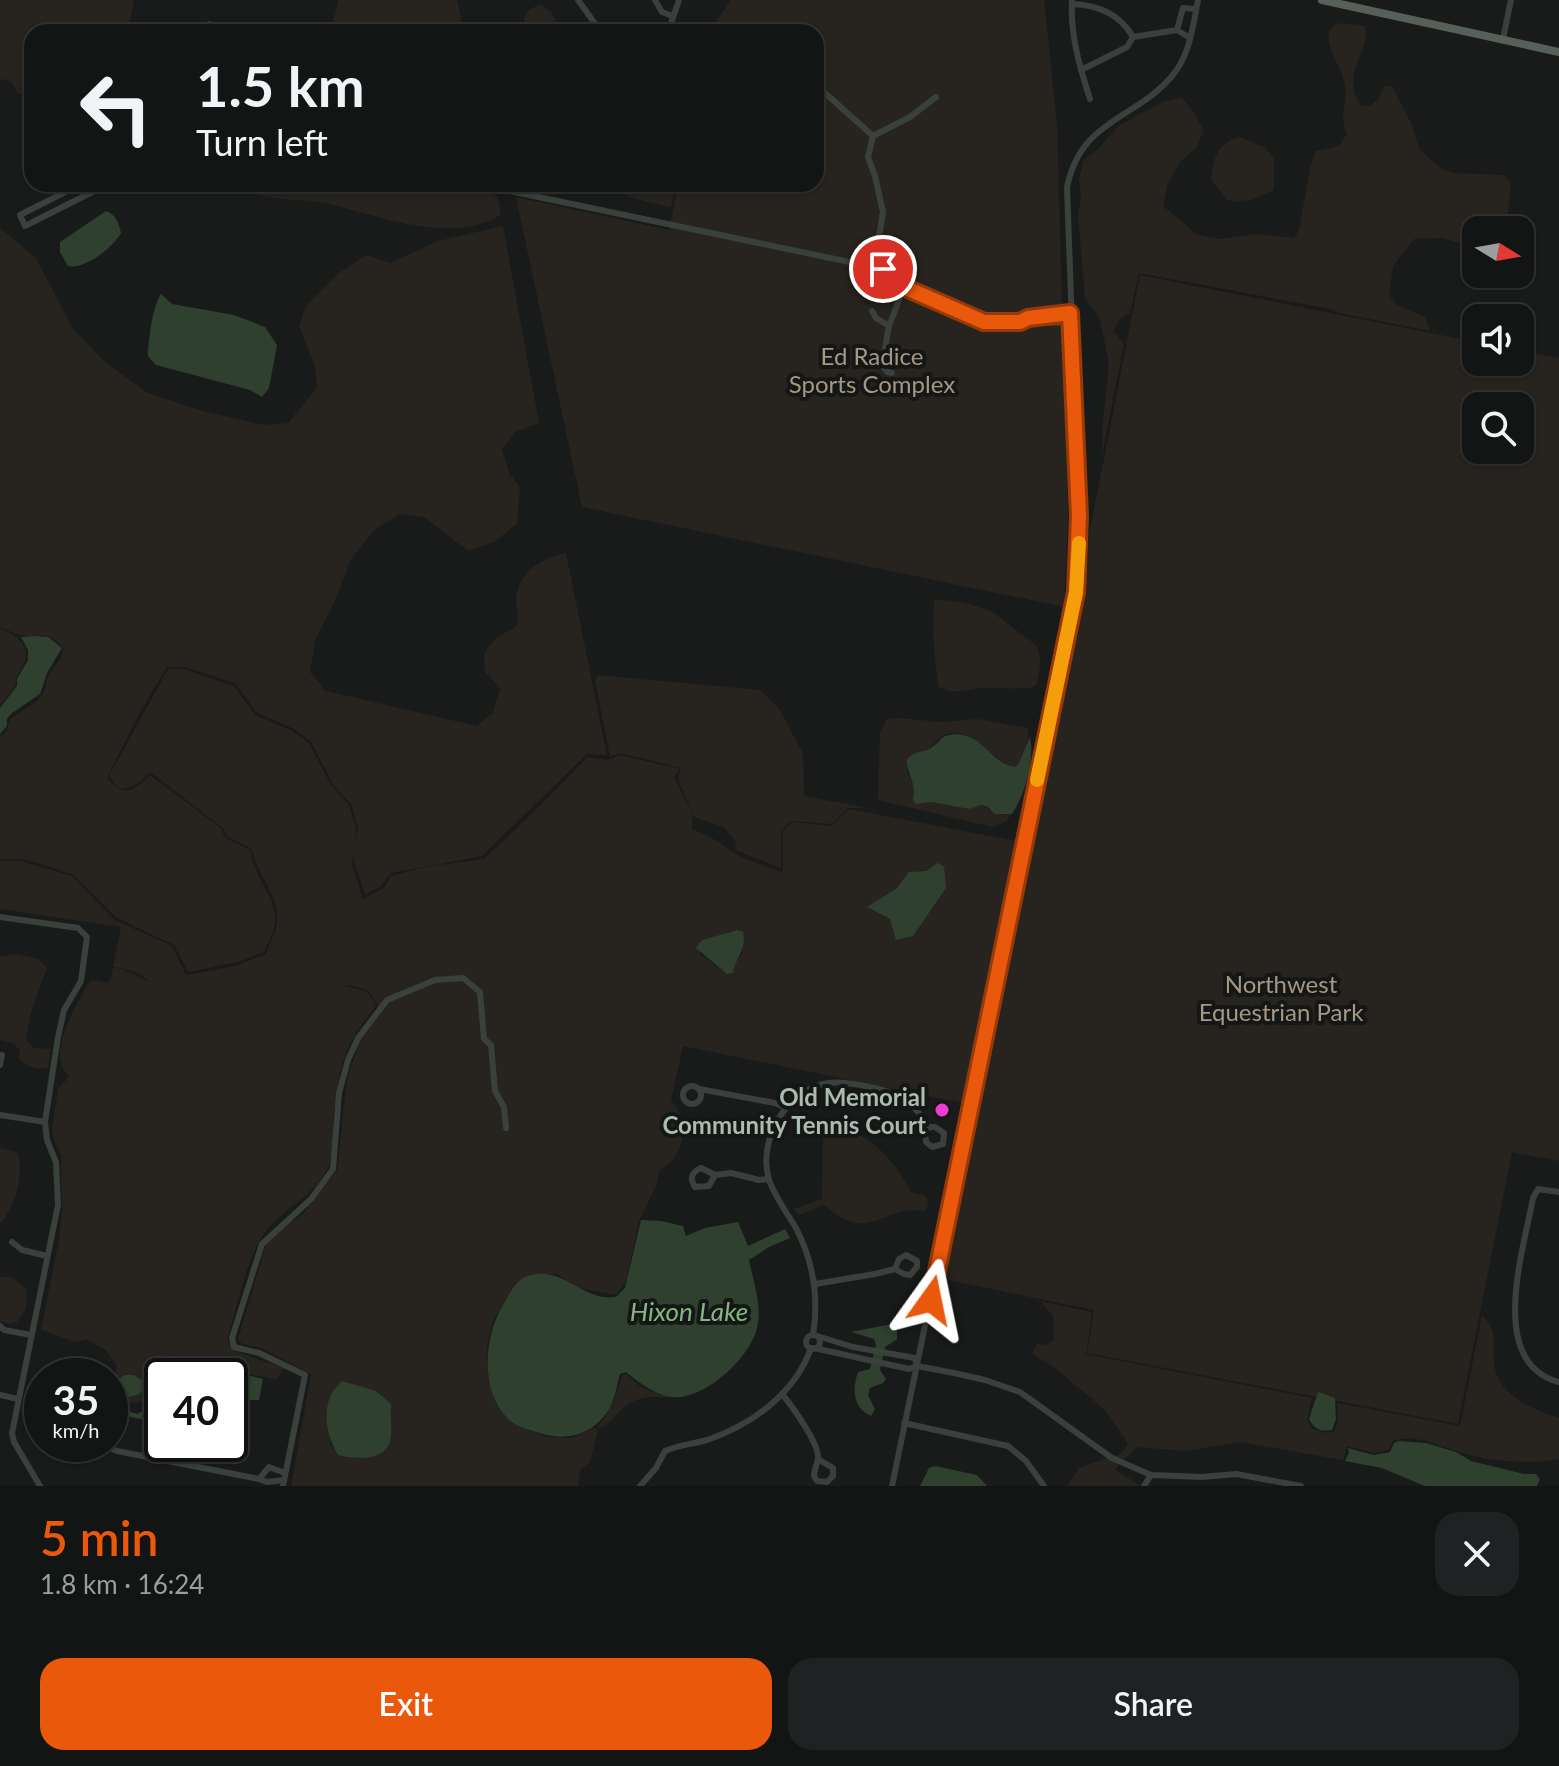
<!DOCTYPE html>
<meta charset="utf-8">
<style>
:root{--surface:#131414;--page:#202122;--text:#f1f3f6;--muted:#9d9ea0;--line:#323334;--accent:#ea580c}
body{margin:0;font-family:Lato,sans-serif;background:var(--page);color:var(--text);height:100vh;display:flex;flex-direction:column;font-size:30px;white-space:nowrap}
*{box-sizing:border-box;margin:0}
p{font-size:26px;color:var(--muted)}
.icon{flex:none;width:44px;height:44px;fill:none;stroke:currentColor;stroke-width:2;stroke-linecap:round;stroke-linejoin:round}
.map{position:relative;height:1486px;overflow:hidden}
.drawer{display:flex;flex-direction:column;background:var(--surface);flex:1}
.drawer>*{flex:none}
.guide{position:absolute;left:24px;top:24px;width:800px;height:168px;border-radius:24px;box-shadow:0 2px 6px #0004,0 0 0 2px var(--line);background:#131414;color:var(--text);overflow:hidden}
.needle{width:52px;rotate:101deg}
.controls{position:absolute;left:1462px;top:216px;display:grid;gap:16px}
.controls a{display:grid;place-items:center;width:72px;height:72px;border-radius:16px;background:var(--surface);box-shadow:0 2px 6px #0004,0 0 0 2px var(--line);font-size:40px}
.speed{position:absolute;left:24px;top:1358px;display:flex;gap:16px;font-size:40px;font-weight:700;text-align:center}
.speed>*{display:grid;place-content:center;width:104px;height:104px;border-radius:50%;background:var(--surface);box-shadow:0 2px 6px #0004,0 0 0 2px var(--line);line-height:1}
.speed small{font-size:20px;font-weight:400}
.speed .limit{border:4px solid #111;border-radius:12px;background:#fff;color:#111}
.pin{position:absolute;display:grid;place-items:center;width:68px;height:68px;color:#fff;margin:-34px;border:4px solid #fff;border-radius:50%;box-shadow:0 2px 8px #0007}
.me{position:absolute;width:88px;margin:-44px;rotate:12deg;stroke-linejoin:round;filter:drop-shadow(0 0 6px #0008)}
.turn{display:flex;align-items:center;gap:28px;height:168px;padding:0 40px;font-size:36px}
.turn .icon{width:104px;height:104px;stroke-width:2.5}
.turn b{display:block;font-size:56px;line-height:68px}
.round{display:grid;place-items:center;flex:none;width:84px;height:84px;border-radius:24px;background:var(--page)}
.head{display:flex;align-items:center;justify-content:space-between;height:136px;padding:0 40px}
h1{font-size:48px;font-weight:600;line-height:60px;color:var(--accent)}
.cta{display:flex;gap:16px;margin-top:auto;padding:16px 40px}
.cta a{flex:1;height:92px;border-radius:24px;background:var(--accent);color:#fff;font-size:32px;font-weight:600;line-height:92px;text-align:center}
.cta a+a{background:var(--page);color:var(--text)}
.map>svg:first-child{display:block}
</style>
<div class="map">
<svg width="1559" height="1486" viewBox="0 0 1559 1486">
<rect width="100%" height="100%" fill="#191b1a"/>
<g fill="#27241f" fill-rule="evenodd">
<polygon points="0,0 134,0 128,32 32,32 32,100 17,92 11,81 0,79"/>
<polygon points="338,0 457,0 464,32 331,32"/>
<polygon points="731,0 1044,0 1057,124 1068,517 1064,607 582,507 516,197 669,230 678,184 816,184 816,32 709,32"/>
<path d="M 541,5 L 551,11 L 560,32 L 523,32 C 524,17 524,9 541,5 Z"/>
<path d="M 1343,23 L 1365,26 C 1372,53 1338,71 1361,105 L 1370,106 L 1378,99 L 1385,86 L 1392,86 L 1412,125 L 1419,149 L 1439,167 L 1452,173 L 1504,175 L 1511,185 L 1508,214 C 1518,226 1531,236 1520,251 L 1520,230 L 1476,230 L 1476,248 L 1441,238 L 1414,239 L 1393,266 L 1389,295 L 1397,305 L 1425,317 L 1430,331 L 1335,312 L 1335,310 L 1139,273 L 1130,313 L 1120,319 L 1113,331 L 1124,344 L 1102,455 L 1103,422 L 1109,363 L 1100,320 L 1085,298 L 1078,217 L 1081,199 L 1079,179 L 1084,159 L 1098,149 L 1118,126 L 1160,103 L 1181,97 L 1192,109 L 1204,131 L 1195,149 L 1181,161 L 1168,183 L 1163,206 L 1198,235 L 1220,239 L 1255,234 L 1294,238 L 1299,230 L 1310,168 L 1316,151 L 1339,146 L 1347,134 C 1338,115 1348,105 1345,85 C 1343,66 1310,28 1343,23 Z"/>
<path d="M 1240,137 L 1264,147 L 1274,158 L 1274,190 L 1251,200 L 1238,202 L 1227,200 L 1211,180 C 1213,159 1217,142 1240,137 Z"/>
<path d="M 234,184 L 449,184 L 493,194 L 498,198 L 501,215 C 448,246 379,215 325,203 C 306,199 287,201 269,197 C 256,195 245,189 234,184 Z"/>
<polygon points="613,184 676,184 671,207 632,198"/>
<path d="M 503,226 L 539,423 L 515,432 L 502,449 L 509,473 L 520,487 L 517,524 L 494,542 L 468,551 L 424,517 L 400,514 L 374,530 L 351,559 L 334,603 L 315,640 L 310,672 L 326,691 L 477,726 L 493,712 L 500,688 L 485,672 L 484,653 L 496,638 L 517,626 C 519,615 515,602 517,593 C 522,569 545,557 566,553 L 607,755 L 587,754 L 482,856 L 391,873 L 381,886 L 365,895 L 354,863 L 353,850 L 358,828 L 351,804 L 334,786 L 311,742 L 294,729 L 257,713 L 235,683 L 185,667 L 167,667 L 140,712 L 107,778 C 124,798 133,792 150,775 L 221,828 L 225,838 L 251,850 C 252,877 278,897 275,922 C 274,932 268,943 264,952 L 238,962 L 188,972 L 174,945 L 117,918 L 73,874 L 23,859 L 0,859 L 0,736 L 6,733 L 10,719 L 37,701 L 44,691 L 48,676 L 61,658 L 64,648 C 43,627 41,640 20,635 C 13,633 7,629 0,628 L 0,228 L 36,258 L 73,329 L 105,362 L 148,393 L 202,411 L 264,425 L 288,423 L 317,387 L 315,367 L 299,326 L 306,306 L 339,273 L 366,255 L 390,263 L 438,241 Z"/>
<path d="M 1140,275 L 1476,342 L 1476,362 L 1520,362 L 1520,351 L 1559,358 L 1559,1161 L 1512,1152 L 1458,1424 L 1087,1353 L 1094,1310 L 943,1279 ZM 1476,406 L 1520,406 L 1520,450 L 1476,450 Z"/>
<path d="M 934,599 L 963,602 L 991,611 L 1036,645 C 1044,659 1039,671 1036,685 L 1030,688 C 1014,689 999,688 983,688 C 967,689 953,696 938,686 L 933,636 Z"/>
<path d="M 0,629 C 14,633 31,644 25,661 C 22,670 15,674 16,685 L 0,705 Z"/>
<path d="M 168,669 L 184,669 L 234,686 L 255,715 L 291,730 L 309,743 L 331,785 L 349,805 L 356,829 L 352,864 L 363,899 L 384,888 L 391,876 L 425,867 L 484,859 L 540,806 L 587,757 L 607,760 L 620,755 L 680,769 L 674,777 L 692,813 L 692,829 L 709,836 L 739,856 L 783,873 L 783,830 L 793,822 L 832,826 L 849,809 L 1016,841 L 963,1103 L 683,1046 L 671,1100 C 675,1105 680,1112 682,1118 C 687,1136 677,1164 659,1170 L 656,1186 L 639,1221 L 626,1282 L 616,1295 L 574,1287 L 558,1274 L 530,1275 L 515,1284 L 493,1321 L 487,1346 L 488,1375 L 499,1405 L 513,1423 L 546,1437 L 572,1438 L 594,1428 L 598,1430 L 590,1462 L 580,1470 L 578,1486 L 291,1486 L 311,1374 L 262,1348 L 242,1344 L 238,1339 L 266,1244 L 278,1231 L 302,1215 L 337,1170 L 347,1079 L 360,1040 L 380,1013 C 374,991 365,986 342,985 C 358,990 370,988 376,1006 C 343,1044 337,1074 333,1123 C 332,1136 334,1154 329,1165 C 316,1196 285,1207 266,1231 C 246,1258 237,1308 227,1340 C 234,1357 267,1360 284,1368 L 276,1380 L 149,1350 L 223,1369 L 223,1376 L 162,1376 L 162,1394 C 153,1395 151,1398 143,1401 C 135,1405 118,1402 110,1399 L 110,1378 L 116,1371 L 117,1366 L 106,1350 L 86,1339 L 76,1342 L 41,1330 L 59,1239 L 62,1206 L 61,1156 L 54,1141 L 52,1129 L 58,1089 L 69,1077 C 67,1073 63,1070 62,1066 C 53,1043 78,1002 89,982 L 93,980 L 107,983 L 111,979 L 113,968 L 122,969 L 150,982 C 141,973 126,968 113,967 L 121,927 L 0,909 L 0,861 L 21,861 L 72,876 L 115,920 L 172,946 L 186,975 L 235,966 L 266,954 C 269,944 276,933 277,923 C 281,897 256,874 252,849 L 227,836 L 223,828 L 150,772 C 140,782 132,790 118,788 L 109,776 ZM 927,871 L 946,888 L 913,936 L 890,919 L 868,908 L 896,889 L 909,872 ZM 736,930 L 742,954 L 727,974 L 700,954 L 702,940 ZM 376,1391 L 391,1404 L 391,1440 C 370,1457 365,1463 338,1455 L 331,1444 L 327,1416 Z"/>
<polygon points="598,675 760,690 780,710 803,754 804,796 869,808 848,808 832,824 791,821 781,830 781,868 735,850 736,842 724,827 694,817 678,780 681,768 621,753 610,757 595,681"/>
<path d="M 900,718 L 940,722 L 977,719 L 1028,728 C 1030,739 1024,759 1015,767 C 991,763 972,721 943,736 C 936,739 933,748 924,751 C 917,754 905,755 906,765 C 906,776 916,782 915,794 L 922,804 L 931,802 L 969,809 L 981,805 L 1000,815 L 1012,814 L 1006,821 L 993,827 L 878,800 L 880,733 L 887,719 Z"/>
<path d="M 16,954 L 38,959 L 47,968 L 31,1012 L 26,1040 L 34,1048 L 51,1049 L 48,1068 C 38,1070 26,1067 19,1058 L 20,1051 L 14,1043 L 0,1040 L 0,957 Z"/>
<path d="M 842,1128 C 873,1136 897,1164 911,1192 L 926,1196 L 929,1204 L 924,1211 C 883,1204 869,1246 824,1205 L 799,1215 L 794,1209 L 822,1199 L 823,1137 Z"/>
<path d="M 0,1148 L 17,1152 C 25,1175 15,1206 0,1224 Z"/>
<polygon points="0,1277 11,1277 27,1290 26,1309 17,1322 7,1324 0,1321"/>
<path d="M 1040,1301 L 1092,1312 L 1086,1354 L 1312,1398 L 1307,1420 L 1311,1428 L 1326,1433 L 1335,1431 L 1338,1419 L 1337,1403 L 1460,1426 L 1482,1315 C 1499,1333 1492,1341 1494,1363 C 1497,1394 1532,1410 1559,1418 L 1559,1459 C 1529,1464 1502,1462 1472,1456 C 1447,1450 1419,1432 1393,1441 L 1388,1450 L 1374,1453 L 1347,1446 L 1343,1460 L 1239,1442 L 1185,1451 L 1137,1447 L 1123,1461 L 1114,1457 L 1123,1452 L 1128,1443 L 1105,1410 L 1060,1372 L 1032,1353 L 1037,1344 L 1046,1345 L 1054,1340 L 1053,1316 Z"/>
<path d="M 626,1374 L 642,1388 L 676,1399 C 656,1395 635,1395 620,1411 C 613,1418 609,1424 600,1428 L 597,1427 C 612,1411 616,1396 622,1376 Z"/>
<path d="M 181,1444 L 220,1444 L 215,1454 C 203,1463 186,1458 181,1444 Z"/>
<polygon points="1107,1458 1119,1465 1115,1470 1141,1486 1067,1486 1079,1468"/>
</g>
<g fill="#2f402f">
<path d="M 106,211 C 116,214 119,224 121,233 C 113,247 85,270 68,266 L 60,252 L 60,242 Z"/>
<path d="M 161,294 L 172,304 L 234,315 L 265,327 L 277,345 L 269,388 L 262,397 L 250,390 L 156,365 L 148,356 C 148,342 153,304 161,294 Z"/>
<polygon points="36,636 48,637 62,648 47,673 40,694 12,713 7,719 7,726 0,734 0,708 17,686 17,679 28,660 28,650 21,637"/>
<path d="M 958,734 C 987,738 989,762 1015,767 L 1019,763 L 1030,737 C 1035,761 1025,794 1012,814 L 995,814 L 988,807 L 981,805 L 969,809 L 931,802 L 916,804 L 913,800 C 918,782 902,766 908,758 C 913,752 924,752 931,748 C 944,739 939,735 958,734 Z"/>
<polygon points="937,863 944,866 946,888 913,936 896,940 890,919 867,907 896,889 909,872 927,871"/>
<path d="M 737,930 L 743,932 C 747,949 736,957 733,973 L 727,974 L 696,948 L 702,940 Z"/>
<path d="M 641,1220 L 661,1221 L 683,1226 L 686,1236 L 705,1228 L 738,1222 L 748,1246 L 785,1229 L 790,1238 L 769,1247 L 749,1260 C 753,1279 761,1303 758,1322 C 755,1353 712,1393 681,1397 C 662,1400 639,1383 626,1372 L 620,1374 C 616,1388 615,1402 606,1414 C 586,1440 559,1441 530,1430 C 525,1428 517,1426 513,1423 C 479,1396 483,1338 503,1305 C 510,1293 516,1278 531,1275 C 564,1267 584,1302 616,1297 L 625,1288 Z"/>
<path d="M 897,1323 L 897,1339 L 885,1347 L 880,1370 L 886,1379 L 883,1383 L 870,1388 L 868,1395 L 875,1409 L 871,1416 C 853,1408 852,1389 858,1372 L 870,1369 L 876,1345 L 874,1339 L 851,1332 Z"/>
<path d="M 228,1370 L 263,1379 L 259,1400 L 240,1400 C 233,1393 230,1386 230,1376 L 224,1374 L 224,1371 Z"/>
<polygon points="125,1375 134,1375 143,1381 144,1386 140,1394 128,1397 116,1390 117,1380"/>
<path d="M 342,1381 L 376,1391 L 391,1404 C 390,1415 392,1426 391,1436 C 389,1462 355,1460 338,1455 C 324,1431 320,1400 342,1381 Z"/>
<path d="M 1318,1392 L 1335,1398 L 1336,1419 L 1332,1430 C 1321,1432 1314,1429 1309,1419 Z"/>
<polygon points="147,1399 149,1402 162,1400 162,1423 125,1416 128,1411 137,1414 143,1411 144,1406 142,1402"/>
<polygon points="1398,1441 1426,1443 1456,1452 1471,1461 1524,1474 1536,1474 1540,1479 1537,1486 1425,1486 1382,1468 1345,1461 1349,1453 1348,1448 1374,1455 1390,1452 1394,1443"/>
<polygon points="935,1466 977,1475 987,1486 920,1486 929,1468"/>
</g>
<g fill="none" stroke-linecap="round" stroke-linejoin="round">
<g stroke="#3a413c" stroke-width="6">
<polyline points="578,0 601,32"/>
<polyline points="655,0 662,12 672,16"/>
<path d="M 1072,1 C 1070,35 1080,68 1090,99"/>
<path d="M 1072,4 C 1098,5 1120,14 1133,37 L 1127,47 L 1081,70"/>
<polyline points="208,32 209,24"/>
<polyline points="668,32 679,0"/>
<polyline points="1133,37 1177,30"/>
<polyline points="1190,38 1177,30 1183,8 1196,9"/>
<polyline points="1503,39 1511,0"/>
<polyline points="816,85 873,136"/>
<polyline points="936,97 910,117 873,136 868,157 875,176 883,212 877,250 883,269 904,287 984,322 1070,323"/>
<polyline points="81,184 20,215 25,226 108,184"/>
<polyline points="476,184 883,269"/>
<polyline points="872,311 876,318 889,326"/>
<polyline points="1020,322 1028,318 1070,313"/>
<polyline points="892,373 887,372 882,365 889,326 904,287"/>
<polyline points="0,917 78,928 87,937 81,981 64,1010 58,1037 45,1122 47,1140 56,1162 58,1205 12,1433 14,1442 40,1486"/>
<polyline points="0,1065 2,1055"/>
<circle cx="692" cy="1095" r="9"/>
<polyline points="699,1089 775,1103 786,1108"/>
<polyline points="0,1115 45,1122"/>
<path d="M 715,1175 L 709,1186 L 695,1187 C 689,1178 692,1172 701,1168 L 715,1175 L 731,1173 L 759,1180 L 769,1179"/>
<path d="M 1559,1192 L 1538,1189 L 1533,1198 C 1524,1249 1486,1363 1559,1382"/>
<polyline points="12,1242 22,1250 47,1256"/>
<polyline points="815,1284 875,1274 895,1269 904,1274 910,1275 917,1267 917,1261 906,1255 899,1259 895,1269"/>
<polyline points="0,1326 4,1330 31,1335"/>
<path d="M 813,1335 C 819,1298 813,1261 796,1228 C 787,1213 775,1197 769,1180 C 757,1140 787,1088 829,1083 C 842,1081 854,1084 865,1086 C 900,1093 909,1097 929,1127 L 925,1134 L 926,1142 L 932,1147 L 943,1144 L 944,1133 L 935,1127 L 929,1127"/>
<circle cx="813" cy="1342" r="7"/>
<polyline points="817,1336 853,1347 915,1358 916,1363"/>
<polyline points="814,1348 909,1369 917,1366 954,1373 985,1380 1020,1392 1112,1458 1151,1475 1202,1477 1236,1474 1301,1486"/>
<path d="M 782,1394 C 792,1406 818,1442 818,1457 C 818,1463 814,1469 814,1476 L 817,1481 L 827,1482 L 833,1476 L 833,1468 L 818,1459"/>
<polyline points="0,1395 18,1399"/>
<polyline points="904,1423 1008,1446 1026,1461 1044,1486"/>
<polyline points="99,1444 117,1451 259,1479"/>
<polyline points="284,1480 267,1482 259,1479 269,1467 285,1473"/>
<polyline points="283,1486 305,1375 259,1353 234,1347 232,1338 262,1244 311,1199 333,1169 339,1093 348,1060 358,1038 387,1000 435,980 463,978 480,992 484,1039 491,1045 495,1091 504,1107 506,1128"/>
<path d="M 640,1486 L 656,1468 L 665,1451 C 679,1445 693,1444 707,1440 C 751,1425 795,1394 811,1348"/>
<path d="M 892,1486 L 1076,592 L 1079,516 L 1067,187 C 1081,119 1135,120 1172,76 C 1190,55 1193,26 1198,0"/>
<polyline points="1144,1486 1151,1475"/>
</g>
<polyline stroke="#566059" stroke-width="8" points="1322,0 1559,52"/>
</g>
<g fill="none" stroke-linecap="round" stroke-linejoin="round">
<g stroke="#983908" stroke-width="20">
<polyline id="route" points="883,269 904,287 984,322 1020,322 1028,318 1070,313 1079,516 1076,592 931,1300"/>
</g>
<use href="#route" stroke="#ea580c" stroke-width="14"/>
<polyline stroke="#f59e0b" stroke-width="14" points="1037,780 1076,592 1079,543"/>
</g>
<circle fill="#f33ad1" stroke="#141715" stroke-width="3" cx="942" cy="1110" r="8"/>
<g text-anchor="middle" dominant-baseline="central" stroke-width="8" stroke-linejoin="round" paint-order="stroke">
<g font-size="24" fill="#a69783" stroke="#141715">
<text x="872" y="355">Ed Radice<tspan x="872" dy="28">Sports Complex</tspan></text>
<text x="1281" y="983">Northwest<tspan x="1281" dy="28">Equestrian Park</tspan></text>
</g>
<g font-size="24" font-weight="bold" fill="#acbbaf" stroke="#141715" text-anchor="end">
<text x="926" y="1096">Old Memorial<tspan x="926" dy="28">Community Tennis Court</tspan></text>
</g>
<g font-size="26" font-style="italic" fill="#84b683" stroke="#141715">
<text x="689" y="1311">Hixon Lake</text>
</g>
</g>
</svg>
<div class="controls">
<a><svg class="needle" viewBox="-14 -14 28 28"><path d="M0-13l5 13h-10z" fill="#e53935"/><path d="M0 13l5-13h-10z" fill="#9d9ea0"/></svg></a>
<a><svg class="icon" aria-label="sound" viewBox="0 0 24 24"><path d="M4 9h4l5-4v14l-5-4H4zM17 9q2 3 0 6"/></svg></a>
<a><svg class="icon" aria-label="search" viewBox="0 0 24 24"><circle cx="10" cy="10" r="6"/><path d="M15 15l6 6"/></svg></a>
</div>
<div class="speed"><div>35<small>km/h</small></div><div class="limit">40</div></div>
<div class="pin" style="left:883px;top:269px;background:#d93025"><svg class="icon" aria-label="arrive" viewBox="0 0 24 24"><path d="M6 21V4h12l-3 4 3 4H6"/></svg></div>
<svg class="me" style="left:931px;top:1300px" viewBox="-20 -20 40 40"><path d="M0-17L14 15 0 8-14 15z" fill="#ea580c" stroke="#fff" stroke-width="4"/></svg>
<div class="guide">
<div class="turn"><svg class="icon" aria-label="left" viewBox="0 0 24 24"><path d="M17 20v-9H6M10 6l-5 5 5 5"/></svg><div><b>1.5 km</b>Turn left</div></div>
</div>
</div>
<section class="drawer">
<div class="head"><div><h1>5 min</h1><p>1.8 km · 16:24</p></div><a class="round"><svg class="icon" aria-label="close" viewBox="0 0 24 24"><path d="M6 6l12 12M18 6L6 18"/></svg></a></div>
<div class="cta"><a>Exit</a><a>Share</a></div>
</section>
